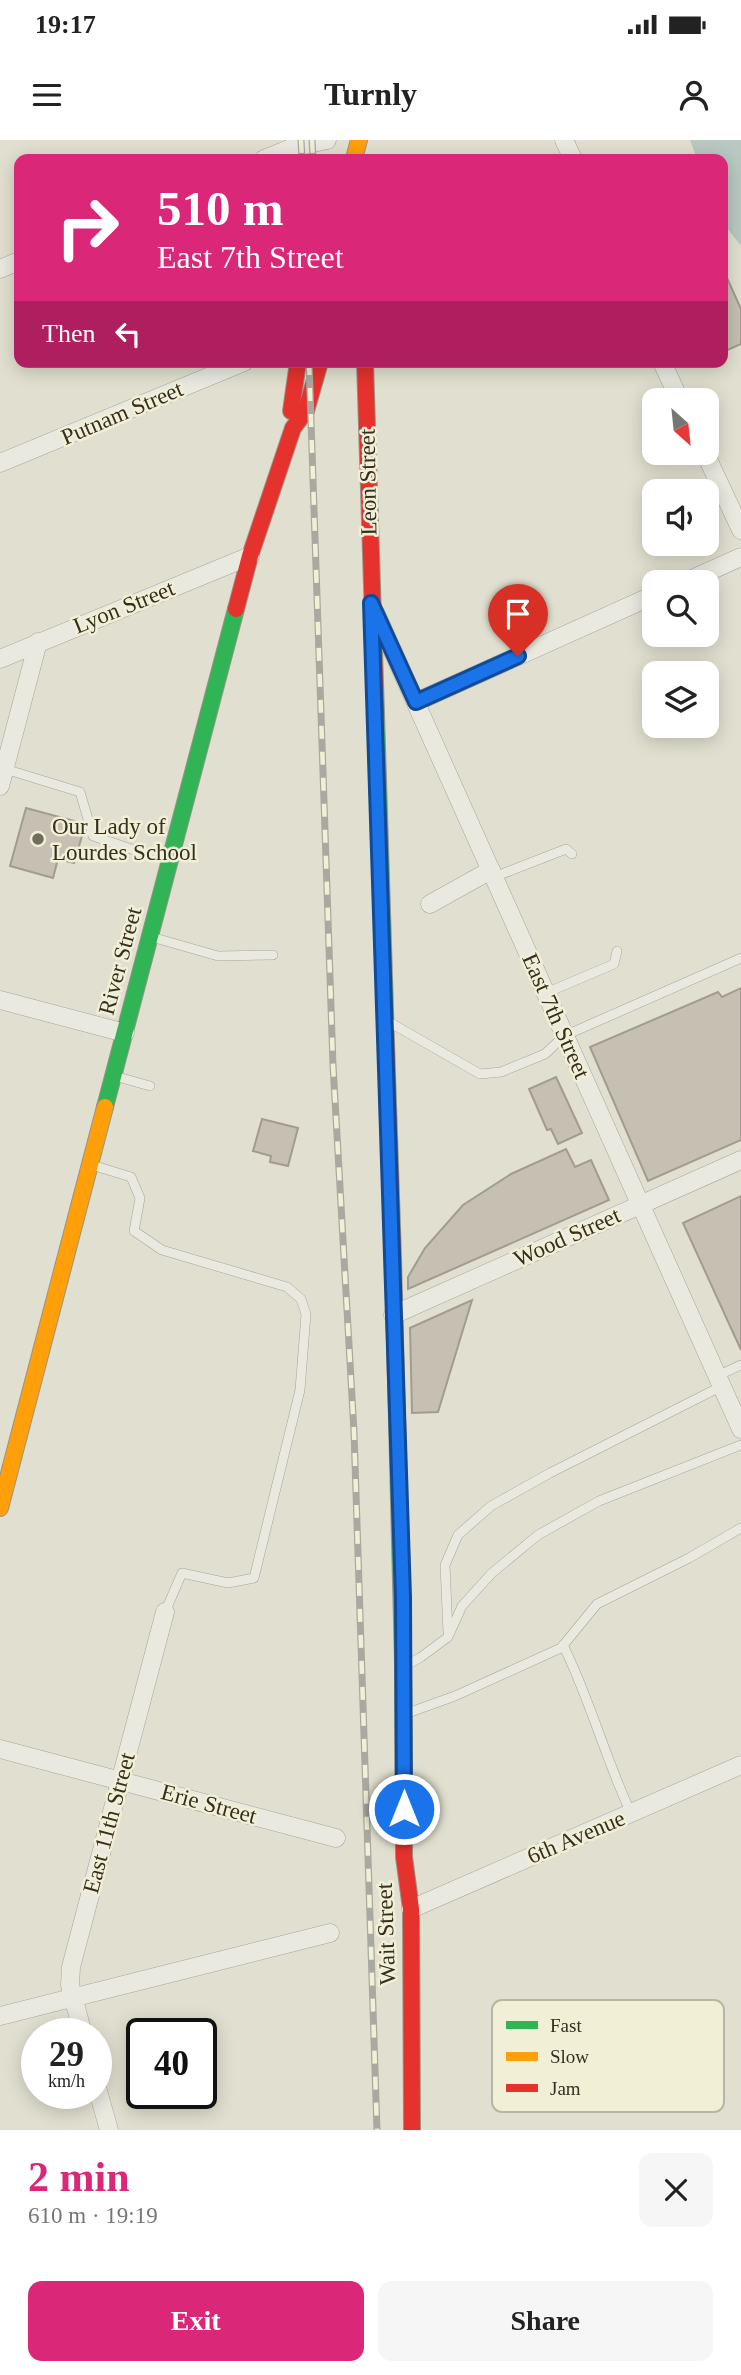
<!DOCTYPE html>
<meta charset="utf-8">
<style>
:root{--surface:#fff;--page:#f6f6f6;--text:#222;--muted:#767676;--accent:#db2777}
body{margin:0;font-family:"Times New Roman",serif;background:var(--page);color:var(--text);height:100vh;display:flex;flex-direction:column;font-size:26px;white-space:nowrap}
*{box-sizing:border-box;margin:0}
p{font-size:23px;color:var(--muted)}
.icon{flex:none;width:38px;height:38px;fill:none;stroke:currentColor;stroke-width:2;stroke-linecap:round;stroke-linejoin:round}
.map{position:relative;height:1990px;overflow:hidden}
.details{display:flex;flex-direction:column;background:var(--surface);flex:1}
.details>*{flex:none}
.banner{position:absolute;left:14px;top:14px;width:714px;height:214px;border-radius:14px;box-shadow:0 4px 18px #0003;background:#db2777;color:#fff;overflow:hidden}
.needle{width:46px;rotate:153deg}
.controls{position:absolute;left:642px;top:248px;display:grid;gap:14px}
.controls a{display:grid;place-items:center;width:77px;height:77px;border-radius:14px;background:var(--surface);box-shadow:0 4px 18px #0003;font-size:35px}
.speed{position:absolute;left:21px;top:1878px;display:flex;gap:14px;font-size:35px;font-weight:700;text-align:center}
.speed>*{display:grid;place-content:center;width:91px;height:91px;border-radius:50%;background:var(--surface);box-shadow:0 4px 18px #0003;line-height:1}
.speed small{font-size:18px;font-weight:400}
.speed .limit{border:4px solid #111;border-radius:10px;background:#fff;color:#111}
.pin{position:absolute;display:grid;place-items:center;width:60px;height:60px;color:#fff;margin:-72px -30px;border-radius:50% 50% 50% 0;rotate:-45deg;box-shadow:0 0 7px #0007}
.pin .icon{rotate:45deg}
.me{position:absolute;width:77px;margin:-38px;rotate:0deg;stroke-linejoin:round;filter:drop-shadow(0 0 5px #0008)}
.turn{display:flex;align-items:center;gap:24px;height:147px;padding:0 28px;font-size:32px}
.turn .icon{width:91px;height:91px;stroke-width:2.5}
.turn b{display:block;font-size:49px;line-height:60px}
.then{display:flex;align-items:center;height:66px;padding:0 28px;background:#0003;gap:14px;font-size:26px}
.round{display:grid;place-items:center;flex:none;width:74px;height:74px;border-radius:14px;background:var(--page)}
.headline{display:flex;align-items:center;justify-content:space-between;height:119px;padding:0 28px}
h1{font-size:42px;font-weight:800;line-height:52px;color:var(--accent)}
.cta{display:flex;gap:14px;margin-top:auto;padding:14px 28px}
.cta a{flex:1;height:80px;border-radius:14px;background:var(--accent);color:#fff;font-size:28px;font-weight:800;line-height:80px;text-align:center}
.cta a+a{background:var(--page);color:var(--text)}
.status{display:flex;justify-content:space-between;align-items:center;height:49px;padding:0 35px;background:var(--surface);direction:ltr}
.status svg{height:19px;fill:currentColor}
header{display:flex;justify-content:space-between;align-items:center;height:91px;padding:0 28px;background:var(--surface);font-size:32px;font-weight:800}
.map>svg:first-child{display:block}
</style>
<div class="status"><b>19:17</b><svg viewBox="0 0 49 12"><path d="M0 12V9h3v3zM5 12V6h3v6zM10 12V3h3v9zM15 12V0h3v12zM26 1h20v11H26zM47 4h2v5h-2z"/></svg></div>
<header><svg class="icon" aria-label="menu" viewBox="0 0 24 24"><path d="M4 6h16M4 12h16M4 18h16"/></svg>Turnly<svg class="icon" aria-label="person" viewBox="0 0 24 24"><circle cx="12" cy="8" r="4"/><path d="M4 21q1-7 8-7t8 7"/></svg></header>
<div class="map">
<svg width="741" height="1990" viewBox="0 0 741 1990">
<rect width="100%" height="100%" fill="#e1e0d0"/>
<polygon fill="#b9c8c1" points="690,0 741,0 741,106 723,83 723,19 697,19"/>
<g fill="#c5c0b1" stroke="#a19c8f" stroke-width="2">
<polygon points="723,129 741,169 741,204 723,212"/>
<polygon points="26,668 82,683 84,689 74,723 58,719 53,738 10,726"/>
<polygon points="741,848 741,1000 648,1041 590,907 718,852 722,857"/>
<polygon points="556,937 582,993 558,1004 551,989 547,990 529,949"/>
<polygon points="262,979 298,988 288,1026 270,1022 271,1016 253,1011"/>
<polygon points="566,1009 575,1027 591,1020 609,1060 408,1149 408,1137 425,1108 463,1065 511,1034"/>
<polygon points="741,1056 741,1210 683,1083"/>
<polygon points="472,1160 438,1272 412,1273 410,1188"/>
</g>
<g fill="none" stroke-linecap="round" stroke-linejoin="round">
<g stroke="#a7a598" stroke-width="10">
<g id="lane">
<polyline points="5,629 80,652 93,696 140,712"/>
<polyline points="494,737 566,709 572,714"/>
<polyline points="155,798 218,816 273,815"/>
<polyline points="546,853 614,824 617,811"/>
<polyline points="389,882 480,934 501,932 545,914 564,896 741,818"/>
<polyline points="118,937 150,946"/>
<polyline points="95,1026 131,1037 140,1058 134,1091 162,1110 287,1147 301,1159 306,1174 300,1250 254,1438 228,1443 182,1433 165,1472"/>
<polyline points="717,1236 741,1225"/>
<polyline points="448,1492 445,1425 458,1395 491,1366 550,1333 722,1246"/>
<path d="M 563,1505 C 590,1559 605,1618 631,1673"/>
<polyline points="405,1526 421,1517 448,1497 462,1466 492,1433 538,1395 599,1361 741,1305"/>
<polyline points="405,1574 455,1556 561,1508 597,1464 689,1418 741,1388"/>
</g>
</g>
<g stroke="#a7a598" stroke-width="19">
<g id="street">
<polyline points="564,0 573,19"/>
<polyline points="264,19 294,7 327,0"/>
<polyline points="0,129 19,121"/>
<polyline points="662,222 680,261"/>
<polyline points="705,313 741,390"/>
<polyline points="0,323 244,222"/>
<polyline points="683,443 741,417"/>
<polyline points="376,474 741,1289"/>
<polyline points="0,519 250,416"/>
<polyline points="416,562 654,455"/>
<polyline points="0,646 38,502"/>
<polyline points="430,764 491,730"/>
<polyline points="0,860 125,893"/>
<polyline points="393,1175 741,1020"/>
<polyline points="0,1609 336,1698"/>
<polyline points="411,1769 741,1625"/>
<polyline points="0,1876 330,1793"/>
<polyline points="83,1894 70,1845 71,1827 165,1472"/>
<polyline points="96,1944 109,1990"/>
</g>
</g>
<g stroke="#979488" stroke-width="18">
<g id="fast">
<polyline points="376,574 386,903"/>
<polyline points="105,967 236,469"/>
<polyline points="393,1118 403,1523"/>
</g>
</g>
<g stroke="#979488" stroke-width="18">
<g id="slow">
<polyline points="354,19 359,0"/>
<polyline points="0,1368 105,967"/>
</g>
</g>
<g stroke="#979488" stroke-width="18">
<g id="jam">
<polyline points="365,222 376,574"/>
<polyline points="291,271 298,222"/>
<polyline points="236,469 250,416 293,288 306,271 320,222"/>
<polyline points="386,903 393,1118"/>
<polyline points="403,1523 404,1717 411,1769 412,1990"/>
</g>
</g>
<use href="#lane" stroke="#eae9e0" stroke-width="9"/>
<use href="#street" stroke="#eae9e0" stroke-width="18"/>
<use href="#fast" stroke="#30b455" stroke-width="16"/>
<use href="#slow" stroke="#ff9f0a" stroke-width="16"/>
<use href="#jam" stroke="#e5322d" stroke-width="16"/>
<g stroke="#aaa9a0" stroke-width="7">
<g id="rail">
<polyline points="301,0 302,19"/>
<polyline points="312,0 313,19"/>
<polyline points="309,222 333,925 354,1292 377,1990"/>
</g>
</g>
<use href="#rail" stroke="#f2efd7" stroke-width="4.5" stroke-dasharray="13" stroke-linecap="butt"/>
</g>
<g fill="none" stroke-linecap="round" stroke-linejoin="round">
<g stroke="#114b97" stroke-width="18">
<polyline id="route" points="404,1669 403,1457 371,463 416,562 518,516"/>
</g>
<use href="#route" stroke="#1a73e8" stroke-width="12"/>
</g>
<circle fill="#716d5e" stroke="#f2efd7" stroke-width="2.5" cx="38" cy="699" r="7"/>
<g text-anchor="middle" dominant-baseline="central" stroke-width="5" stroke-linejoin="round" paint-order="stroke">
<g font-size="23" fill="#352f21" stroke="#f2efd7">
<text transform="translate(122 273) rotate(-23)">Putnam Street</text>
<text transform="translate(368 342) rotate(-91)">Leon Street</text>
<text transform="translate(124 467) rotate(-22)">Lyon Street</text>
<text transform="translate(120 821) rotate(-75)">River Street</text>
<text transform="translate(556 876) rotate(66)">East 7th Street</text>
<text transform="translate(567 1097) rotate(-24)">Wood Street</text>
<text transform="translate(209 1664) rotate(15)">Erie Street</text>
<text transform="translate(109 1683) rotate(-75)">East 11th Street</text>
<text transform="translate(576 1697) rotate(-23)">6th Avenue</text>
<text transform="translate(386 1794) rotate(-92)">Wait Street</text>
</g>
<g font-size="23" fill="#352f21" stroke="#f2efd7" text-anchor="start">
<text x="52" y="686">Our Lady of<tspan x="52" dy="26">Lourdes School</tspan></text>
</g>
</g>
<rect x="492" y="1860" width="232" height="112" rx="10" fill="#f2efd7" stroke="#b9b5a0" stroke-width="2"/>
<rect x="506" y="1881" width="32" height="8" fill="#30b455"/>
<rect x="506" y="1912" width="32" height="9" fill="#ff9f0a"/>
<rect x="506" y="1944" width="32" height="8" fill="#e5322d"/>
<g font-size="19" fill="#352f21">
<text x="550" y="1892">Fast</text>
<text x="550" y="1923">Slow</text>
<text x="550" y="1955">Jam</text>
</g>
</svg>
<div class="controls">
<a><svg class="needle" viewBox="-14 -14 28 28"><path d="M0-13l5 13h-10z" fill="#e53935"/><path d="M0 13l5-13h-10z" fill="#767676"/></svg></a>
<a><svg class="icon" aria-label="sound" viewBox="0 0 24 24"><path d="M4 9h4l5-4v14l-5-4H4zM17 9q2 3 0 6"/></svg></a>
<a><svg class="icon" aria-label="search" viewBox="0 0 24 24"><circle cx="10" cy="10" r="6"/><path d="M15 15l6 6"/></svg></a>
<a><svg class="icon" aria-label="layers" viewBox="0 0 24 24"><path d="M12 4l9 5-9 5-9-5zM3 14l9 5 9-5"/></svg></a>
</div>
<div class="speed"><div>29<small>km/h</small></div><div class="limit">40</div></div>
<div class="pin" style="left:518px;top:516px;background:#d93025"><svg class="icon" aria-label="arrive" viewBox="0 0 24 24"><path d="M6 21V4h12l-3 4 3 4H6"/></svg></div>
<svg class="me" style="left:404px;top:1669px" viewBox="-20 -20 40 40"><circle r="17" fill="#1a73e8" stroke="#fff" stroke-width="3"/><path d="M0-11L8 9 0 5-8 9z" fill="#fff"/></svg>
<div class="banner">
<div class="turn"><svg class="icon" aria-label="right" viewBox="0 0 24 24"><path d="M7 20v-9h11M14 6l5 5-5 5"/></svg><div><b>510 m</b>East 7th Street</div></div>
<div class="then">Then<svg class="icon" aria-label="left" viewBox="0 0 24 24"><path d="M17 20v-9H6M10 6l-5 5 5 5"/></svg></div>
</div>
</div>
<section class="details">
<div class="headline"><div><h1>2 min</h1><p>610 m · 19:19</p></div><a class="round"><svg class="icon" aria-label="close" viewBox="0 0 24 24"><path d="M6 6l12 12M18 6L6 18"/></svg></a></div>
<div class="cta"><a>Exit</a><a>Share</a></div>
</section>
